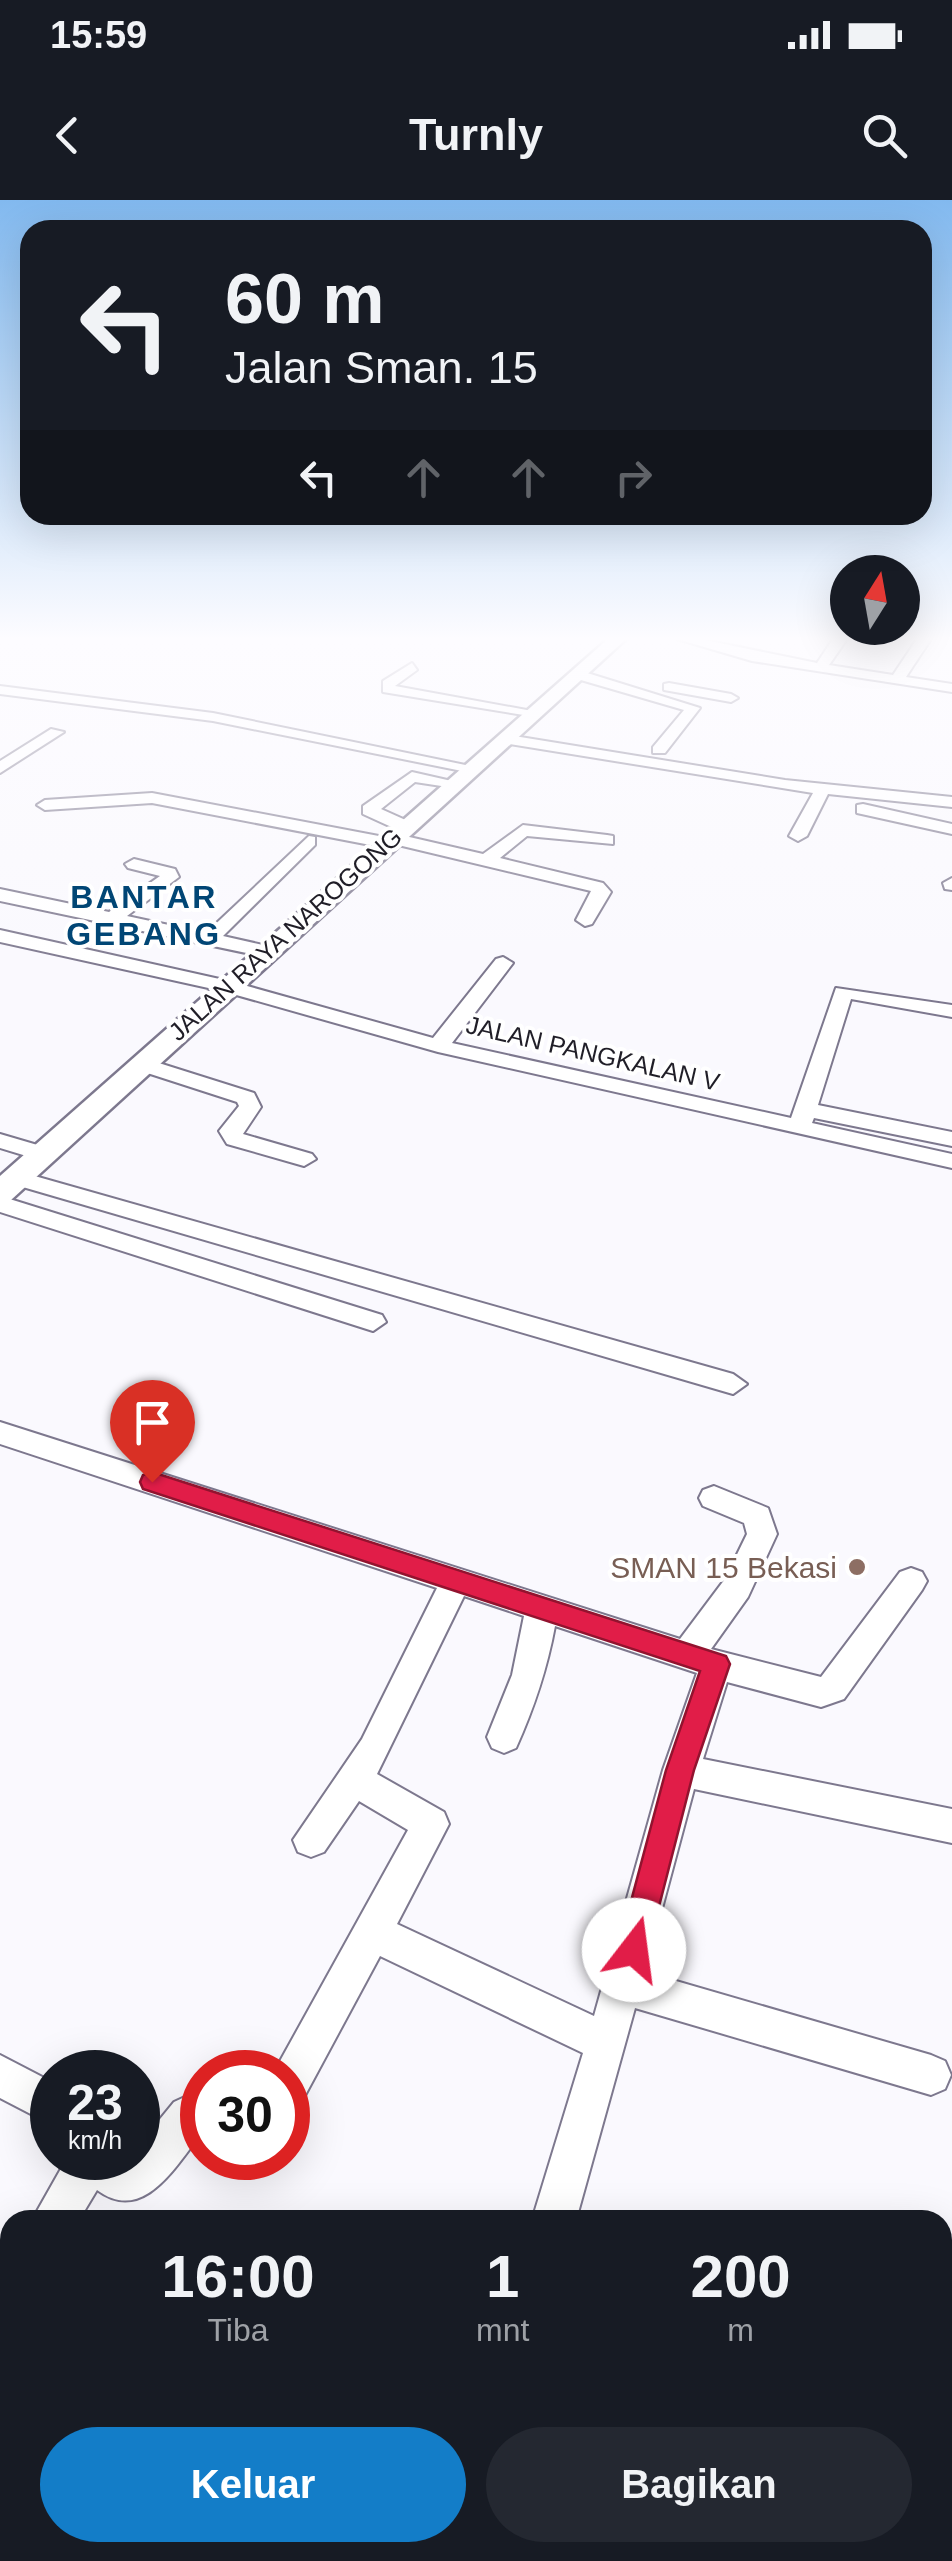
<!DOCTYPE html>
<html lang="id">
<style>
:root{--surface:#171b24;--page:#242831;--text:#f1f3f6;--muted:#9ea1a6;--accent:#137dc8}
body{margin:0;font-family:Helvetica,sans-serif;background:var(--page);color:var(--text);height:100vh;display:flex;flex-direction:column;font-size:38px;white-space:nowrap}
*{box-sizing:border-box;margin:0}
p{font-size:32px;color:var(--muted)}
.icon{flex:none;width:55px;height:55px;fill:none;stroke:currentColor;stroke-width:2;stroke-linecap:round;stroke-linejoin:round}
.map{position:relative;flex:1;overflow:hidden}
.details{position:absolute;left:0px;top:2010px;width:952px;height:352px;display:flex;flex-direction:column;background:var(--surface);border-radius:30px 30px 0 0;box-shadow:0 10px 40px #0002}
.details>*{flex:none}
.banner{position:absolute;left:20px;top:20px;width:912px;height:305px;border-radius:30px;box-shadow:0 10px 40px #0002;background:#171b24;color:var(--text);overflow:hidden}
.needle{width:65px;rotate:11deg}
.buttons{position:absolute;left:830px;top:355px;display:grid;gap:20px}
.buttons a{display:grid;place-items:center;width:90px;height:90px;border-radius:50%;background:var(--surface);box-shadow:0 10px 40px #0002;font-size:50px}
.speed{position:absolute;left:30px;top:1850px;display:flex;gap:20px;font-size:50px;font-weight:700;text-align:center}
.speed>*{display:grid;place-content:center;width:130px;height:130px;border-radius:50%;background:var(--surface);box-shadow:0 10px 40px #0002;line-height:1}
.speed small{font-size:25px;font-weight:400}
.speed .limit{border:15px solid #d22;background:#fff;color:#111}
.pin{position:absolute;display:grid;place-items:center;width:85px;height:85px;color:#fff;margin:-102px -42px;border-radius:50% 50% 50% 0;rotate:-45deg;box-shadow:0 0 10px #0007}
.pin .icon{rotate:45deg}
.me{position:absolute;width:110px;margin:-55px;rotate:15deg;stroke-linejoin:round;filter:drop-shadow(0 0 8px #0008)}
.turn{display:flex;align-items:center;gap:35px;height:210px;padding:0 40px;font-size:45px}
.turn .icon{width:130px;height:130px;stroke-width:2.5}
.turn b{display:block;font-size:70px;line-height:85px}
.lanes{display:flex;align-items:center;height:95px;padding:0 40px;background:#0003;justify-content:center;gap:50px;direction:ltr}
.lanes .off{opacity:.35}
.eta{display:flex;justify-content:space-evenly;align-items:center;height:170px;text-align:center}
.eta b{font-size:60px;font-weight:700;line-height:70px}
.button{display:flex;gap:20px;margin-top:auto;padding:20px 40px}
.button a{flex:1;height:115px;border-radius:60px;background:var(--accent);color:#fff;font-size:40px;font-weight:700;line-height:115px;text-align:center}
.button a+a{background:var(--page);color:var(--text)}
.status{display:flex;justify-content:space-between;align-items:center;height:70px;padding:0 50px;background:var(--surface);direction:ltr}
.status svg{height:28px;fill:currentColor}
header{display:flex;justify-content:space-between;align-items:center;height:130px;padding:0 40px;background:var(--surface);font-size:45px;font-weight:700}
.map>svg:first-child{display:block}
</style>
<div class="status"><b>15:59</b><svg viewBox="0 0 49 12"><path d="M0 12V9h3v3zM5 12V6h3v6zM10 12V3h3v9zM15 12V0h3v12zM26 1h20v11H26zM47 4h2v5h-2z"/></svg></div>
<header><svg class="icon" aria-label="back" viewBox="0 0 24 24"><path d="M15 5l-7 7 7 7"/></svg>Turnly<svg class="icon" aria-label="search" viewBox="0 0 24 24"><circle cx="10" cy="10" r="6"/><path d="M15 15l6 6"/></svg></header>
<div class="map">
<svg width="952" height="2361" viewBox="0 0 952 2361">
<rect width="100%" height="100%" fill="#faf9fe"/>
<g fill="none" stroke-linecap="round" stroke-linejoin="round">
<g stroke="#7d788e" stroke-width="4">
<g id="minor">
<polygon points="677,439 700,439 817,463 833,439 847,439 829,465 893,475 917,439 931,439 906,477 952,484 952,492 752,461"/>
<polygon points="412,463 417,470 395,486 543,513 536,517 383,492 383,481"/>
<polygon points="574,472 584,472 700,508 665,553 653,553 653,547 684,510 574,478"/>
<polygon points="669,483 731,494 738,498 731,502 664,490 664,484"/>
<polygon points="0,486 213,513 480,568 472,573 213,521 0,494"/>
<polygon points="51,529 64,532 0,573 0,561"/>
<polygon points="508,535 785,580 952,597 952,607 828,594 807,636 798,641 789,636 813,593 503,543 503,537"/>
<polygon points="412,572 456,582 448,587 415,582 381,609 410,622 410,630 398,630 363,614 363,606"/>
<polygon points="152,593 384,637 392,633 483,654 523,625 607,635 613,636 613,644 527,636 500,658 603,683 611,692 592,724 585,726 576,720 591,691 394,644 386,648 152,603 45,610 37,605 45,600"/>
<polygon points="863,604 952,624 952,634 857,613 857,605"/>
<polygon points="309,636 315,637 315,645 223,736 272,747 272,755 265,757 0,701 0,689 109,712 160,676 128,668 125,664 134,659 175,669 179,677 127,716 206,733"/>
<polygon points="952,678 952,690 945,689 943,683"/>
<polygon points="0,730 233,782 433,838 496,759 503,757 513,763 452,843 791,918 836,788 952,805 952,817 851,799 818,905 952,932 952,946 814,918 812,923 952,954 952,968 438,852 222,791 0,742"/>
<polygon points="143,858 254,893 261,907 243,934 312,954 316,959 304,966 227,944 219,931 239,906 237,902 135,869 132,864"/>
<polygon points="0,934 51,949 55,954 43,961 0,948"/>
<polygon points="17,971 733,1174 747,1184 733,1194 9,983 5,978"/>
<polygon points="0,996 382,1115 386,1122 373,1131 0,1012"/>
<path d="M 0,1222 L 680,1439 L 725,1379 L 747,1334 L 744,1323 L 703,1306 L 699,1298 L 703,1290 L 714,1286 L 768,1308 L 777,1334 L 748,1397 L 711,1449 L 821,1477 L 900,1372 L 911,1368 L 922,1372 L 927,1381 L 922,1390 L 844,1499 L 821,1507 L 727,1482 L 703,1559 L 952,1609 L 952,1643 L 694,1589 L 645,1772 L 931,1855 L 945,1861 L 951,1875 L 945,1889 L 931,1895 L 635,1808 L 576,2020 L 532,2020 L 583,1853 L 380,1756 L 302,1901 L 288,1907 L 288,1872 L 274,1872 L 408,1630 L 359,1601 L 324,1652 L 311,1657 L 298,1652 L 293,1640 L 362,1539 L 437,1388 L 0,1244 ZM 464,1396 L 524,1416 L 512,1475 L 487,1537 L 492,1548 L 504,1553 L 516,1548 C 534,1508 547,1469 555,1426 L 697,1473 L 663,1570 L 594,1816 L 397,1724 L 449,1624 L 444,1612 L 377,1574 Z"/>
<polygon points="0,1855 52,1882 52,1925 0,1898"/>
<path d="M 202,1889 L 202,1933 C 176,1965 144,2025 97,1990 L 79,2020 L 32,2020 L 67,1958 L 138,1958 L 138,1946 L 174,1902 Z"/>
<polygon points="10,2077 10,2135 0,2140 0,2081"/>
<polygon points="942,2326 952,2329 952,2361 921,2361 918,2352 942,2352"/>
</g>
</g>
<g stroke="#7d788e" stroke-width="5">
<polygon id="major" points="608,439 626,439 11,1000 0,1003 0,976"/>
</g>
<use href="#minor" fill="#fff" fill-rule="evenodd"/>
<use href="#major" fill="#fff" fill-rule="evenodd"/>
</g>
<linearGradient id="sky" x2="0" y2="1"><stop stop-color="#82b9ef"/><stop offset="0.57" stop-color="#fdfcff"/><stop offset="1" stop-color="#fdfcff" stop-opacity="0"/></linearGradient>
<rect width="952" height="770" fill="url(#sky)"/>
<polygon fill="#e11d48" stroke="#92132f" stroke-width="2.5" points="152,1272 726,1456 730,1464 694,1570 645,1761 634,1766 622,1761 618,1750 666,1570 700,1471 143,1289 140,1282 143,1275"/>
<circle fill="#8d6e63" stroke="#fff" stroke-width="4" cx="857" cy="1367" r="10"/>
<g text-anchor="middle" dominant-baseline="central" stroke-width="8" stroke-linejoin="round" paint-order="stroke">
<g font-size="25" fill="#201e27" stroke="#fff">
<text transform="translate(285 734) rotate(-42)">JALAN RAYA NAROGONG</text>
<text transform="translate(593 853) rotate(13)">JALAN PANGKALAN V</text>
</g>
<g font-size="30" fill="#785e54" stroke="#fff" text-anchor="end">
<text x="837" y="1367">SMAN 15 Bekasi</text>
</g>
<g font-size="32" font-weight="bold" letter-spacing="2.5" fill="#014675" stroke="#fff">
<text x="144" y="697">BANTAR<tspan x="144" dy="37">GEBANG</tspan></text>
</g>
</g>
</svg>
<div class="buttons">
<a><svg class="needle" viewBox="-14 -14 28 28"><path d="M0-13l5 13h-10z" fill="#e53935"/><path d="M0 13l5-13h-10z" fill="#9ea1a6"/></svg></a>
</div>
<div class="speed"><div>23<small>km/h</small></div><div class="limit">30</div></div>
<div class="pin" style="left:152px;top:1282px;background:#d93025"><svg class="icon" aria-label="arrive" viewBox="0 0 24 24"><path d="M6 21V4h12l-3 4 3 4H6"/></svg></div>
<svg class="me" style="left:634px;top:1750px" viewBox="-20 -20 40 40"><circle r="19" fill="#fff"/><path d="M0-13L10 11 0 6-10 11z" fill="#e11d48"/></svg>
<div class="banner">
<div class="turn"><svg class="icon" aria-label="left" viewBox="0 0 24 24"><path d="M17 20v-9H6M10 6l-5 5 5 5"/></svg><div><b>60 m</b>Jalan Sman. 15</div></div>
<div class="lanes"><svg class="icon" aria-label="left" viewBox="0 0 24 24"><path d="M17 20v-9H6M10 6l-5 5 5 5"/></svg><svg class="icon off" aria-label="ahead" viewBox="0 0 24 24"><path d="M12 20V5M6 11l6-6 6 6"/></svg><svg class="icon off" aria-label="ahead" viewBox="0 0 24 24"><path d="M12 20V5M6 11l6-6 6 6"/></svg><svg class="icon off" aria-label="right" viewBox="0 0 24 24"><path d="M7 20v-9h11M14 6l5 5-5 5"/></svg></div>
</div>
<section class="details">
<div class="eta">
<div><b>16:00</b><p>Tiba</p></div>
<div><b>1</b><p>mnt</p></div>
<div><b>200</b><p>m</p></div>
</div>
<div class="button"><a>Keluar</a><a>Bagikan</a></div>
</section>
</div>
